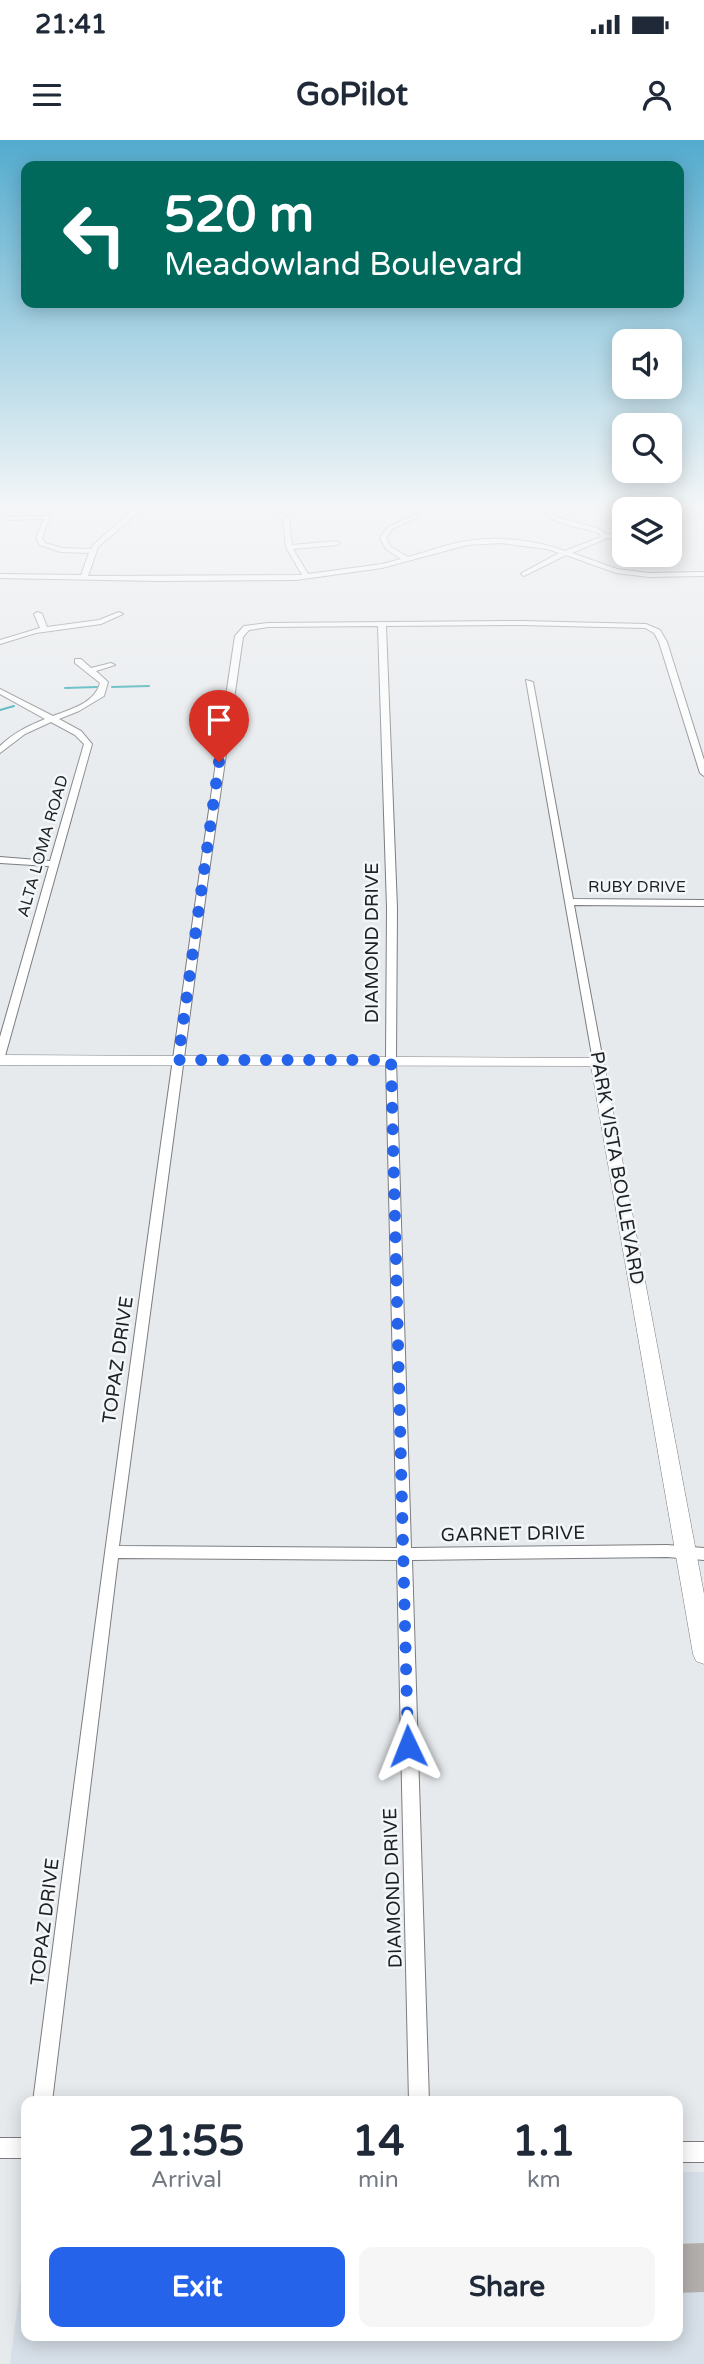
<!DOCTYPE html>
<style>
:root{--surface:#fff;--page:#f6f6f7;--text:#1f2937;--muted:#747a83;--accent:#2563eb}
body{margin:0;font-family:"Varela Round",sans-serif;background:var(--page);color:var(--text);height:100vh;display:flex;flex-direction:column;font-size:26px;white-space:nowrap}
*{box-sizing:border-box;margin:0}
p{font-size:23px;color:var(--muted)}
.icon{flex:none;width:38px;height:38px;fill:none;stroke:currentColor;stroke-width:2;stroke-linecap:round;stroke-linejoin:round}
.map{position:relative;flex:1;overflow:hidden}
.drawer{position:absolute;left:21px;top:1956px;width:662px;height:245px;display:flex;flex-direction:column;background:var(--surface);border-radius:14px;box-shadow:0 4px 18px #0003}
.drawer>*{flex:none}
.top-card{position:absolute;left:21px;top:21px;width:663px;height:147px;border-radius:14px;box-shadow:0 4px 18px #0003;background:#00695c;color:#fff;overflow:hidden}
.buttons{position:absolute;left:612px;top:189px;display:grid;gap:14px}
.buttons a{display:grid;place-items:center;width:70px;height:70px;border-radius:14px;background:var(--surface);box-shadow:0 4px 18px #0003;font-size:35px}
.pin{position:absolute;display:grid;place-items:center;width:60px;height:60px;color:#fff;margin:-72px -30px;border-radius:50% 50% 50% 0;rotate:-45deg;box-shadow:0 0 7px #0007}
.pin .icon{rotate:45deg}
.me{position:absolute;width:77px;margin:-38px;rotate:358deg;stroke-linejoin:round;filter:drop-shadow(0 0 5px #0008)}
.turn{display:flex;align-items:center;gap:24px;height:147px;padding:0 28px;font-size:32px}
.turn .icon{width:91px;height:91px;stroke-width:2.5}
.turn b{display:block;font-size:49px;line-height:60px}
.eta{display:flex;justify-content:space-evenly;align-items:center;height:119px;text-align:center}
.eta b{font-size:42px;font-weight:700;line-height:49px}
.primary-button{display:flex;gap:14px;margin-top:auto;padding:14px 28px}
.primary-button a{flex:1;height:80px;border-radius:14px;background:var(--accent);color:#fff;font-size:28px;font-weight:700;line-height:80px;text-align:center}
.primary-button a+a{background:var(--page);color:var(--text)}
.status{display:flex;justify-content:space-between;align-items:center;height:49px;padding:0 35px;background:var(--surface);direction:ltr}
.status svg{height:19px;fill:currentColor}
header{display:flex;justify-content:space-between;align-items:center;height:91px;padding:0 28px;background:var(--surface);font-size:32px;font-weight:700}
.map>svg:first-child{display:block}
</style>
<div class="status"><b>21:41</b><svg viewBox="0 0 49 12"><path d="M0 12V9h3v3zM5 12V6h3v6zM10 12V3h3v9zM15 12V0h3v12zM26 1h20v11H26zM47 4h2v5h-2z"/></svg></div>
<header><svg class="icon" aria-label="menu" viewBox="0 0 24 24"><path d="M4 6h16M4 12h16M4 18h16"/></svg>GoPilot<svg class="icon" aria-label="person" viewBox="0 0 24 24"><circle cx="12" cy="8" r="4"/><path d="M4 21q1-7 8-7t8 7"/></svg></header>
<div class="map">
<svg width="704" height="2224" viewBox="0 0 704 2224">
<rect width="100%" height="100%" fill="#e7eaed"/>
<polygon fill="#d7dfe8" points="677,2032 704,2032 704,2224 10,2224 26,2100 26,2196 677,2196"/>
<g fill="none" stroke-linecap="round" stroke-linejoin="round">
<g stroke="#149da7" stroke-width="2">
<polyline points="112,547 149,546"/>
<polyline points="65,548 97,547"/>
<polyline points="0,570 14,566"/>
</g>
</g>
<polygon fill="#b3afad" points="704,2103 704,2152 677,2153 677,2104"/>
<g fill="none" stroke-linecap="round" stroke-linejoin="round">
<g stroke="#7b7d80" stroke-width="2">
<g id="street">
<path d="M 136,367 L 142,367 L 137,374 L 98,407 L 88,436 L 302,435 L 286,407 L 283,379 L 277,374 L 280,372 L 289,378 L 292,405 L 337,401 L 340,403 L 337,405 L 293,409 L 308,434 L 382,424 L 401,419 L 386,409 L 380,398 L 388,387 L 414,375 L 417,377 L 416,378 L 392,389 L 386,398 L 391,407 L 408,417 C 427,412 447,404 467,401 C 498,396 535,400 565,411 L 601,397 L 600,394 C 583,386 559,387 546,374 L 550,367 L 556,367 L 552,374 L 556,377 L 597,388 L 606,394 L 625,395 L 625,399 L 607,398 L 572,413 L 617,429 L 649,433 L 704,432 L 704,436 L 649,437 L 616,433 L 566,415 L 524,436 L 521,434 L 522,433 L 559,413 L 547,409 L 501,403 L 467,405 L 382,428 L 296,440 L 158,441 L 0,438 L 0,434 L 81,435 L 89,413 L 61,412 L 40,405 L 36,398 L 44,379 L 8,380 L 6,379 L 6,377 L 50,376 L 42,398 L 45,403 L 62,408 L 91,409 L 93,405 Z"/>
<polygon points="38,472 42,474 47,487 99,480 119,472 123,474 101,484 36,493 0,504 0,500 40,488 34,474"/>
<path d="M 521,481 L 646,484 L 660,490 L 667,502 L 704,620 L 704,636 L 700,633 L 659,502 L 654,493 L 645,488 L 521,485 L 386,486 L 397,768 L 396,920 L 411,1408 L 667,1405 L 704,1408 L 704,1420 L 667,1417 L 412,1420 L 429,1962 L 409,1962 L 397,1420 L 118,1418 L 52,1962 L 33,1962 C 96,1473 161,984 235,496 L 244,486 L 268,483 ZM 378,486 L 387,768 L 386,920 L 397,1408 L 119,1406 L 207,745 L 243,497 L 249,490 L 268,487 Z"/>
<path d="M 75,519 L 81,519 L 91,528 L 111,523 L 115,525 L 96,531 L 108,542 L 104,556 L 79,571 L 59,579 L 81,591 L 92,604 L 5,916 L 0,919 L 0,897 L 49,726 L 0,723 L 0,717 L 50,721 L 84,604 L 75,595 L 51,582 L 25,594 L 0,613 L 0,606 C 13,593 28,586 45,579 L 0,554 L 0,549 L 53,576 C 71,569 95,563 100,543 L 75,523 Z"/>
<polygon points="526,540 533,542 573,759 704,760 704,766 574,765 603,921 598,924 593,921"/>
<rect x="0" y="1998" width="26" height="20"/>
<rect x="677" y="2002" width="27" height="20"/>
</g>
</g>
<g stroke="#7b7d80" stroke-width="1">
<polygon id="secondary" points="0,915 603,918 704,1454 704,1524 696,1521 693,1514 591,926 0,925"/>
</g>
<use href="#street" fill="#fff" fill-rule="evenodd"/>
<use href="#secondary" fill="#fff" fill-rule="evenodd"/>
</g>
<linearGradient id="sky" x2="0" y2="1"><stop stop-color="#53abce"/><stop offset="0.54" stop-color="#f4f6f7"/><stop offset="1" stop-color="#f4f6f7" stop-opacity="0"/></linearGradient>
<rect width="704" height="678" fill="url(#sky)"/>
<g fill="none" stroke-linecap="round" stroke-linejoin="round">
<polyline stroke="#2563eb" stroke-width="12" stroke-dasharray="0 21.6" points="219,622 178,920 391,920 408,1606"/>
</g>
<g text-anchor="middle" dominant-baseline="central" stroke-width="5" stroke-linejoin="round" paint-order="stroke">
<g font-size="16" fill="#1f2022" stroke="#f4f7fa">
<text transform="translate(43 706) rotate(-74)">ALTA LOMA ROAD</text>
<text x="637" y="747">RUBY DRIVE</text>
</g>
<g font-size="19" fill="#1f2022" stroke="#f4f7fa">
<text transform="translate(372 803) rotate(-90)">DIAMOND DRIVE</text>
<text transform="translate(617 1028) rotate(80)">PARK VISTA BOULEVARD</text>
<text transform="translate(118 1220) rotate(-82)">TOPAZ DRIVE</text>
<text transform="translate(513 1394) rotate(-1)">GARNET DRIVE</text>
<text transform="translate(393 1748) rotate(-92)">DIAMOND DRIVE</text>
<text transform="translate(45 1782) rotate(-83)">TOPAZ DRIVE</text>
</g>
</g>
</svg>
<div class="buttons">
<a><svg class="icon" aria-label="sound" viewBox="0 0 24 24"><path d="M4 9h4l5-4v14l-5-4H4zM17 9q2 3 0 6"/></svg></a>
<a><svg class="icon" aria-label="search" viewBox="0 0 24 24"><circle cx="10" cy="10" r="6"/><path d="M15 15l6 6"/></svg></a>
<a><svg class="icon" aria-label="layers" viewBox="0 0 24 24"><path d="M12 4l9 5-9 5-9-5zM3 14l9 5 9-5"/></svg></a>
</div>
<div class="pin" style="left:219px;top:622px;background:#d93025"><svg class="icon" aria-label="arrive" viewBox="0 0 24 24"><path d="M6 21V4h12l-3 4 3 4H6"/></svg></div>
<svg class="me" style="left:408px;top:1606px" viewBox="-20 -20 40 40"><path d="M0-17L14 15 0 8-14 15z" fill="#2563eb" stroke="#fff" stroke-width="4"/></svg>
<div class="top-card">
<div class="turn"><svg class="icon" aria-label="left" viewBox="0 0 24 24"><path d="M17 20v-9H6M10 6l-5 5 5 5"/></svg><div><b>520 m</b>Meadowland Boulevard</div></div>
</div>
<section class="drawer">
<div class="eta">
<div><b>21:55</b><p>Arrival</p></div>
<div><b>14</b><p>min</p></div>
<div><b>1.1</b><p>km</p></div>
</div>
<div class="primary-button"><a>Exit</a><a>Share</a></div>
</section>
</div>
